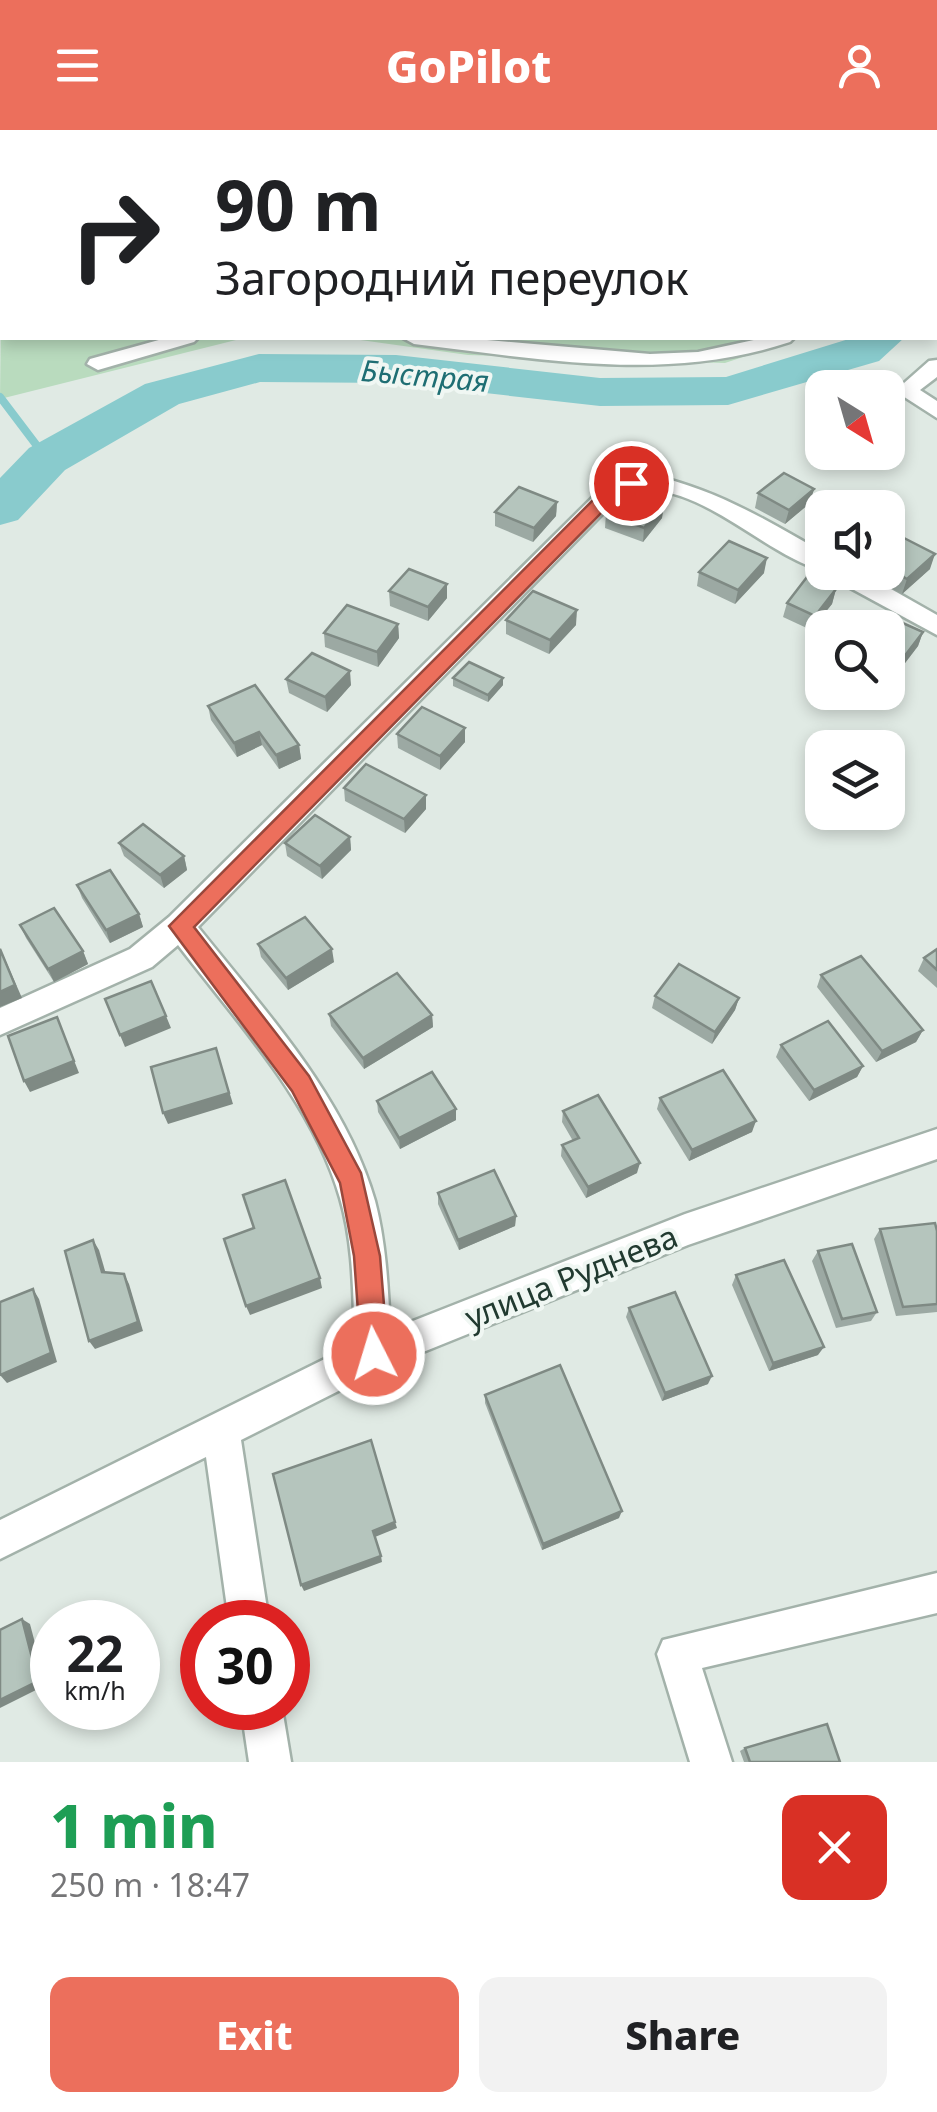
<!DOCTYPE html>
<meta charset="utf-8">
<style>
:root{--surface:#fff;--page:#f2f2f2;--text:#202124;--muted:#757577;--accent:#ec6f5c}
body{margin:0;font-family:"Noto Sans",sans-serif;background:var(--page);color:var(--text);height:100vh;display:flex;flex-direction:column;font-size:38px;white-space:nowrap}
*{box-sizing:border-box;margin:0}
p{font-size:32px;color:var(--muted)}
.icon{flex:none;width:55px;height:55px;fill:none;stroke:currentColor;stroke-width:2;stroke-linecap:round;stroke-linejoin:round}
.map{position:relative;height:1632px;overflow:hidden}
.panel{display:flex;flex-direction:column;background:var(--surface);flex:1}
.panel>*{flex:none}
.top-card{position:absolute;left:0px;top:0px;width:938px;height:210px;box-shadow:0 5px 15px #0003;background:#fff;color:var(--text);overflow:hidden}
.needle{width:65px;rotate:143deg}
.fabs{position:absolute;left:805px;top:240px;display:grid;gap:20px}
.fabs a{display:grid;place-items:center;width:100px;height:100px;border-radius:20px;background:var(--surface);box-shadow:0 5px 15px #0003;font-size:50px}
.speed{position:absolute;left:30px;top:1470px;display:flex;gap:20px;font-size:50px;font-weight:700;text-align:center}
.speed>*{display:grid;place-content:center;width:130px;height:130px;border-radius:50%;background:var(--surface);box-shadow:0 5px 15px #0003;line-height:1}
.speed small{font-size:25px;font-weight:400}
.speed .limit{border:15px solid #d22;background:#fff;color:#111}
.pin{position:absolute;display:grid;place-items:center;width:85px;height:85px;color:#fff;margin:-42px;border:5px solid #fff;border-radius:50%;box-shadow:0 2px 10px #0007}
.me{position:absolute;width:110px;margin:-55px;rotate:355deg;stroke-linejoin:round;filter:drop-shadow(0 0 8px #0008)}
.turn{display:flex;align-items:center;gap:35px;height:210px;padding:0 50px;font-size:45px}
.turn .icon{width:130px;height:130px;stroke-width:2.5}
.turn b{display:block;font-size:70px;line-height:85px}
.round{display:grid;place-items:center;flex:none;width:105px;height:105px;border-radius:20px;background:var(--page)}
.headline{display:flex;align-items:center;justify-content:space-between;height:170px;padding:0 50px}
h1{font-size:60px;font-weight:800;line-height:75px;color:#1e9e55}
.cta{display:flex;gap:20px;margin-top:auto;padding:20px 50px}
.cta a{flex:1;height:115px;border-radius:20px;background:var(--accent);color:#fff;font-size:40px;font-weight:800;line-height:115px;text-align:center}
.cta a+a{background:var(--page);color:var(--text)}
header{display:flex;justify-content:space-between;align-items:center;height:130px;padding:0 50px;background:var(--accent);color:#fff;font-size:45px;font-weight:800}
.map>svg:first-child{display:block}
</style>
<header><svg class="icon" aria-label="menu" viewBox="0 0 24 24"><path d="M4 6h16M4 12h16M4 18h16"/></svg>GoPilot<svg class="icon" aria-label="person" viewBox="0 0 24 24"><circle cx="12" cy="8" r="4"/><path d="M4 21q1-7 8-7t8 7"/></svg></header>
<div class="map">
<svg width="937" height="1632" viewBox="0 0 937 1632">
<rect width="100%" height="100%" fill="#e0eae4"/>
<g fill="#b9dbbe">
<polygon points="298,0 937,0 935,4 294,2"/>
<polygon points="2,97 2,208 244,208 0,269"/>
<polygon points="346,208 800,208 725,233 468,225"/>
</g>
<g fill="none" stroke-linecap="round" stroke-linejoin="round">
<polyline stroke="#89cbcd" stroke-width="8" points="0,267 47,329"/>
<g fill="#89cbcd" fill-rule="evenodd">
<polygon points="935,116 937,116 935,147"/>
<polygon points="852,208 904,208 879,231 728,275 600,276 396,253 260,252 179,274 65,340 18,390 0,395 0,348 29,318 145,254 259,224 396,225 600,248 726,247"/>
</g>
<g stroke="#a3b2aa" stroke-width="5">
<g id="minor">
<polygon points="654,0 678,0 679,2 656,2"/>
<polygon points="166,208 198,208 194,212 98,240 87,234 90,229"/>
<path d="M 403,208 L 464,208 L 650,224 L 698,222 L 763,208 L 794,208 L 790,212 C 666,253 541,229 414,214 Z"/>
<polygon points="937,230 937,247 920,260 937,271 937,288 895,261 929,231"/>
<path d="M 650,345 C 713,358 767,390 822,422 L 822,440 C 762,426 682,332 617,369 L 198,797 C 264,880 345,966 375,1071 C 386,1113 388,1157 390,1200 L 685,1084 L 937,999 L 937,1029 L 688,1115 L 386,1237 L 241,1310 L 269,1492 L 229,1492 L 206,1327 L 0,1429 L 0,1390 L 355,1214 C 353,1166 354,1115 340,1068 C 313,973 237,892 178,815 L 152,837 L 0,905 L 0,878 L 130,819 L 169,787 L 601,359 L 622,348 Z"/>
<polygon points="829,442 861,442 937,485 937,505 832,448"/>
<polygon points="937,1443 937,1483 702,1538 732,1632 690,1632 657,1524 663,1510"/>
<polygon points="241,1578 282,1578 291,1632 249,1632"/>
</g>
</g>
<use href="#minor" fill="#fff" fill-rule="evenodd"/>
</g>
<g fill="#9ca9a3">
<polygon points="814,359 810,373 785,394 755,378 758,363"/>
<polygon points="557,372 556,386 533,412 495,396 495,382"/>
<polygon points="664,373 662,388 643,412 605,398 606,383"/>
<polygon points="888,420 930,439 902,464 870,446 871,442 888,442"/>
<polygon points="699,442 764,443 735,474 697,456"/>
<polygon points="447,454 447,468 428,491 390,476 389,461"/>
<polygon points="836,459 832,474 811,500 783,487 787,473"/>
<polygon points="506,490 576,495 549,524 506,504"/>
<polygon points="398,494 399,508 378,537 325,517 324,503"/>
<polygon points="888,498 923,502 918,516 889,554 888,553"/>
<polygon points="453,548 503,548 503,555 488,572 453,556"/>
<polygon points="286,549 351,555 327,582 289,563"/>
<polygon points="208,576 299,615 301,629 279,639 262,615 237,627 211,590"/>
<polygon points="465,598 465,612 440,640 398,618 397,604"/>
<polygon points="344,658 426,679 405,703 345,671"/>
<polygon points="350,707 351,720 322,749 287,726 285,713"/>
<polygon points="119,713 184,726 187,740 164,758 124,726"/>
<polygon points="77,755 139,784 143,797 110,813 82,768"/>
<polygon points="20,795 83,821 88,834 54,852 26,808"/>
<polygon points="258,814 334,832 288,860 261,827"/>
<polygon points="937,819 937,858 918,841 924,828"/>
<polygon points="821,845 923,900 916,912 876,932 817,857"/>
<polygon points="655,866 739,868 735,880 712,914 652,878"/>
<polygon points="329,884 432,885 433,897 364,939 331,896"/>
<polygon points="781,915 863,936 857,947 809,971 776,927"/>
<polygon points="660,968 752,1002 689,1031 657,979"/>
<polygon points="377,971 456,979 456,990 400,1019 378,982"/>
<polygon points="563,981 637,1043 586,1068 561,1026 562,1015 573,1011 562,992"/>
<polygon points="438,1063 516,1086 515,1096 459,1120 438,1074"/>
<polygon points="880,1099 937,1101 937,1182 896,1186 874,1109"/>
<polygon points="818,1121 877,1182 871,1191 836,1198 812,1131"/>
<polygon points="736,1145 818,1225 769,1241 732,1155"/>
<polygon points="629,1178 708,1254 662,1271 626,1187"/>
<polygon points="485,1265 619,1388 542,1420 485,1273"/>
<polygon points="745,1618 840,1632 744,1632 740,1621"/>
</g>
<g fill="#7f8a84">
<polygon points="23,0 42,0 42,2 24,2"/>
<polygon points="67,0 99,0 100,2 68,2"/>
<polygon points="814,359 810,373 785,394 789,380"/>
<polygon points="557,372 556,386 533,412 534,398"/>
<polygon points="664,373 662,388 643,412 644,398"/>
<polygon points="935,424 930,439 902,464 907,449"/>
<polygon points="767,428 764,443 735,474 738,460"/>
<polygon points="447,454 447,468 428,491 428,477"/>
<polygon points="836,459 832,474 811,500 815,486"/>
<polygon points="577,480 576,495 549,524 550,510"/>
<polygon points="398,494 399,508 378,537 377,522"/>
<polygon points="923,502 918,516 889,554 894,540"/>
<polygon points="350,541 351,555 327,582 325,567"/>
<polygon points="503,548 503,555 488,572 488,565"/>
<polygon points="465,598 465,612 440,640 440,626"/>
<polygon points="259,602 262,615 237,627 234,613"/>
<polygon points="299,615 301,629 279,639 276,625"/>
<polygon points="426,665 426,679 405,703 404,689"/>
<polygon points="350,707 351,720 322,749 320,736"/>
<polygon points="184,726 187,740 164,758 160,745"/>
<polygon points="139,784 143,797 110,813 106,800"/>
<polygon points="0,818 22,868 0,877"/>
<polygon points="332,819 334,832 288,860 286,848"/>
<polygon points="83,821 88,834 54,852 48,839"/>
<polygon points="739,868 735,880 712,914 715,902"/>
<polygon points="432,885 433,897 364,939 363,928"/>
<polygon points="166,886 171,898 125,917 120,905"/>
<polygon points="57,887 79,943 30,962 24,951"/>
<polygon points="923,900 916,912 876,932 882,921"/>
<polygon points="216,918 233,974 168,994 163,983"/>
<polygon points="863,936 857,947 809,971 814,960"/>
<polygon points="456,979 456,990 400,1019 399,1008"/>
<polygon points="756,991 752,1002 689,1031 692,1020"/>
<polygon points="640,1033 637,1043 586,1068 588,1057"/>
<polygon points="516,1086 515,1096 459,1120 458,1110"/>
<polygon points="93,1110 99,1120 108,1151 102,1142"/>
<polygon points="124,1144 129,1154 143,1201 95,1219 89,1211"/>
<polygon points="320,1148 322,1158 250,1185 246,1176"/>
<polygon points="33,1159 39,1169 57,1232 7,1253 0,1245"/>
<polygon points="824,1217 818,1225 769,1241 773,1233"/>
<polygon points="712,1246 708,1254 662,1271 665,1263"/>
<polygon points="622,1381 619,1388 542,1420 543,1414"/>
<polygon points="395,1392 397,1398 375,1407 373,1401"/>
<polygon points="381,1426 382,1432 304,1461 301,1455"/>
<polygon points="22,1489 30,1494 46,1555 0,1578 0,1570"/>
</g>
<g fill="#b5c5bd" stroke="#7f8a84" stroke-width="2.5">
<polygon points="784,343 814,359 789,380 758,363"/>
<polygon points="519,357 557,372 534,398 495,382"/>
<polygon points="627,359 664,373 644,398 606,383"/>
<polygon points="902,407 935,424 907,449 888,438 888,420"/>
<polygon points="729,411 767,428 738,460 699,442"/>
<polygon points="409,439 447,454 428,477 389,461"/>
<polygon points="807,447 836,459 815,486 787,473"/>
<polygon points="533,461 577,480 550,510 506,490"/>
<polygon points="347,475 398,494 377,522 324,503"/>
<polygon points="887,486 923,502 894,540 888,537 888,498 878,498"/>
<polygon points="312,523 350,541 325,567 286,549"/>
<polygon points="469,532 503,548 488,565 453,548"/>
<polygon points="255,555 299,615 276,625 259,602 234,613 208,576"/>
<polygon points="422,577 465,598 440,626 397,604"/>
<polygon points="366,634 426,665 404,689 344,658"/>
<polygon points="315,685 350,707 320,736 285,713"/>
<polygon points="143,694 184,726 160,745 119,713"/>
<polygon points="110,740 139,784 106,800 77,755"/>
<polygon points="54,778 83,821 48,839 20,795"/>
<polygon points="305,787 332,819 286,848 258,814"/>
<polygon points="0,819 15,855 0,862"/>
<polygon points="937,819 937,840 924,828"/>
<polygon points="861,826 923,900 882,921 821,845"/>
<polygon points="679,834 739,868 715,902 655,866"/>
<polygon points="397,843 432,885 363,928 329,884"/>
<polygon points="151,851 166,886 120,905 105,869"/>
<polygon points="57,887 74,931 24,951 8,906"/>
<polygon points="828,891 863,936 814,960 781,915"/>
<polygon points="216,918 229,963 163,983 151,937"/>
<polygon points="723,940 756,991 692,1020 660,968"/>
<polygon points="432,942 456,979 399,1008 377,971"/>
<polygon points="598,965 640,1033 588,1057 562,1015 579,1008 563,981"/>
<polygon points="494,1040 516,1086 458,1110 438,1063"/>
<polygon points="285,1050 320,1148 246,1176 224,1109 254,1098 243,1065"/>
<polygon points="935,1093 937,1101 937,1174 903,1177 880,1099"/>
<polygon points="93,1110 102,1142 124,1144 138,1192 89,1211 65,1121"/>
<polygon points="852,1114 877,1182 842,1189 818,1121"/>
<polygon points="784,1130 824,1217 773,1233 736,1145"/>
<polygon points="33,1159 51,1223 0,1245 0,1172"/>
<polygon points="675,1162 712,1246 665,1263 629,1178"/>
<polygon points="560,1235 622,1381 543,1414 485,1265"/>
<polygon points="371,1310 395,1392 373,1401 381,1426 301,1455 273,1344"/>
<polygon points="22,1489 38,1551 0,1570 0,1500"/>
<polygon points="827,1594 840,1632 750,1632 745,1618"/>
</g>
<polygon fill="#ec6f5c" stroke="#99483c" stroke-width="2.5" points="631,347 637,349 637,357 615,369 194,797 309,946 361,1043 380,1126 388,1224 384,1234 374,1238 365,1234 361,1224 354,1126 340,1053 292,961 169,796 603,360"/>
<g text-anchor="middle" dominant-baseline="central" stroke-width="8" stroke-linejoin="round" paint-order="stroke">
<g font-size="30" font-style="italic" fill="#1e6e73" stroke="#f0f7f3">
<text transform="translate(425 245) rotate(5)">Быстрая</text>
</g>
<g font-size="32" fill="#213a30" stroke="#f0f7f3">
<text transform="translate(571 1146) rotate(-22)">улица Руднева</text>
</g>
</g>
</svg>
<div class="fabs">
<a><svg class="needle" viewBox="-14 -14 28 28"><path d="M0-13l5 13h-10z" fill="#e53935"/><path d="M0 13l5-13h-10z" fill="#757577"/></svg></a>
<a><svg class="icon" aria-label="sound" viewBox="0 0 24 24"><path d="M4 9h4l5-4v14l-5-4H4zM17 9q2 3 0 6"/></svg></a>
<a><svg class="icon" aria-label="search" viewBox="0 0 24 24"><circle cx="10" cy="10" r="6"/><path d="M15 15l6 6"/></svg></a>
<a><svg class="icon" aria-label="layers" viewBox="0 0 24 24"><path d="M12 4l9 5-9 5-9-5zM3 14l9 5 9-5"/></svg></a>
</div>
<div class="speed"><div>22<small>km/h</small></div><div class="limit">30</div></div>
<div class="pin" style="left:631px;top:353px;background:#d93025"><svg class="icon" aria-label="arrive" viewBox="0 0 24 24"><path d="M6 21V4h12l-3 4 3 4H6"/></svg></div>
<svg class="me" style="left:374px;top:1224px" viewBox="-20 -20 40 40"><circle r="17" fill="#ec6f5c" stroke="#fff" stroke-width="3"/><path d="M0-11L8 9 0 5-8 9z" fill="#fff"/></svg>
<div class="top-card">
<div class="turn"><svg class="icon" aria-label="right" viewBox="0 0 24 24"><path d="M7 20v-9h11M14 6l5 5-5 5"/></svg><div><b>90 m</b>Загородний переулок</div></div>
</div>
</div>
<section class="panel">
<div class="headline"><div><h1>1 min</h1><p>250 m · 18:47</p></div><a class="round" style="background:#d93025;color:#fff"><svg class="icon" aria-label="close" viewBox="0 0 24 24"><path d="M6 6l12 12M18 6L6 18"/></svg></a></div>
<div class="cta"><a>Exit</a><a>Share</a></div>
</section>
